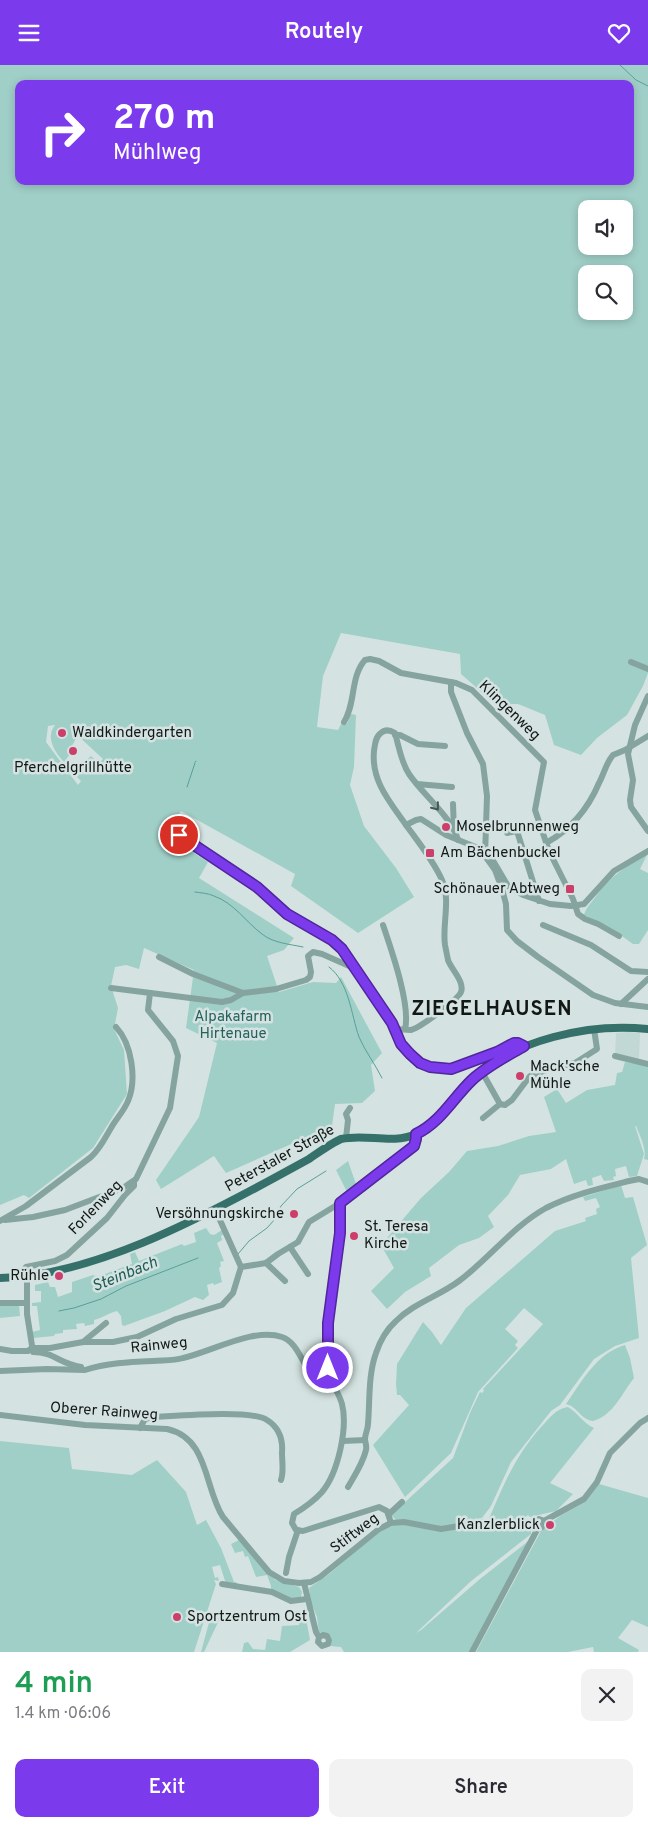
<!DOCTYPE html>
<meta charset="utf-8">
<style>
:root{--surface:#fff;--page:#f2f2f3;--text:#2b2b33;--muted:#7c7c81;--accent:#7c3aed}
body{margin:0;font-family:Overpass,sans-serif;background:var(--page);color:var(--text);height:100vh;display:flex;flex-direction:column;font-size:19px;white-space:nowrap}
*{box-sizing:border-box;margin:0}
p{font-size:16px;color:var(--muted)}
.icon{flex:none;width:28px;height:28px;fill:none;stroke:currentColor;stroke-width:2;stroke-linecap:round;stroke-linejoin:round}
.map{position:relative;height:1587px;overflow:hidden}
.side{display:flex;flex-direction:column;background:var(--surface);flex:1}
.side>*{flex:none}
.guide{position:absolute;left:15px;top:15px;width:619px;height:105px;border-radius:10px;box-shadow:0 2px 8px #0003;background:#7c3aed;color:#fff;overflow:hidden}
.controls{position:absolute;left:578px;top:135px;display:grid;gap:10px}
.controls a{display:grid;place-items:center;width:55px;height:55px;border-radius:10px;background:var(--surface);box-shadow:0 2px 8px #0003;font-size:25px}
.pin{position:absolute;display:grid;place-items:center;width:42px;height:42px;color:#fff;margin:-21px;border:2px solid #fff;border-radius:50%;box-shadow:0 1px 5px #0007}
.me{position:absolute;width:55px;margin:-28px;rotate:0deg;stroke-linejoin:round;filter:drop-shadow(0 0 4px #0008)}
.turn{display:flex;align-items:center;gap:18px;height:105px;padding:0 15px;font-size:22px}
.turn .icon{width:65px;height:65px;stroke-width:2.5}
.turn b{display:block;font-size:35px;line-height:42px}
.round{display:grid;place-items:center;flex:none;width:52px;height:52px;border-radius:10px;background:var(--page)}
.summary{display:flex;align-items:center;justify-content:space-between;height:85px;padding:0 15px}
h1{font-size:30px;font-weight:600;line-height:38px;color:#1e9e55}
.button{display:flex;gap:10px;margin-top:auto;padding:10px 15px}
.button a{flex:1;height:58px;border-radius:10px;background:var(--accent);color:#fff;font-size:20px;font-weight:600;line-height:58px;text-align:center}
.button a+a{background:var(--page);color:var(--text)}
header{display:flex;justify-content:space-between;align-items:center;height:65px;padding:0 15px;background:var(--accent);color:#fff;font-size:22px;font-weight:600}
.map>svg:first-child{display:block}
</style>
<header><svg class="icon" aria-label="menu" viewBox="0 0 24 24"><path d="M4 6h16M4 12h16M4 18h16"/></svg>Routely<svg class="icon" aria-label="heart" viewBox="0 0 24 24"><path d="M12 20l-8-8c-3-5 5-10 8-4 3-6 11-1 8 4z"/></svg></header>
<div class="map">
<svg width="648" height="1587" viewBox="0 0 648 1587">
<rect width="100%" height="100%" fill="#d4e3e1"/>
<polygon fill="#c1d8d5" points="628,967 640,968 639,995 615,990 616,968"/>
<g fill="#a0cfc8" fill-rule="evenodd">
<path d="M 0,0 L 648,0 L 648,608 L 643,621 L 627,650 L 597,673 L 581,690 L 554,680 L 545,650 L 518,639 L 495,639 L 461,609 L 460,589 L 341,568 L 323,611 L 317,662 L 338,665 L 342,657 L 347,659 L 351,649 L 356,650 L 354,702 L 350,720 L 364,761 L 396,803 L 414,832 L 358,868 L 291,821 L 295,809 L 181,746 L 171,761 L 168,771 L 208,797 L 199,813 L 294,873 L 284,885 L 267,891 L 279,927 L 313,917 L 336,918 L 341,912 L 382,988 L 371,1000 L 375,1026 L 362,1038 L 335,1039 L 332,1061 L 226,1108 L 214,1091 L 161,1124 L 156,1115 L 199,1052 L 217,978 L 186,963 L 194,905 L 144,883 L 139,904 L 126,900 L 115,902 L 111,921 L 118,943 L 114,964 L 124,985 L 127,1029 L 93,1083 L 29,1133 L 24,1130 L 0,1140 ZM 19,19 L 630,19 L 630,116 L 19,116 ZM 586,144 L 624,144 L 624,181 L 586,181 ZM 586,209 L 624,209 L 624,246 L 586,246 ZM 55,660 C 45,673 55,687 64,697 L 71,688 L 70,684 L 77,672 L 75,668 L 103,694 L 99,698 L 91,691 L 73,708 L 81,716 L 78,720 L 46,677 L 48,661 Z"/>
<path d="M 648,788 L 640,804 L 648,808 L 648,865 L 639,879 L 633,879 L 612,864 L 584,850 C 586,843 590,839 594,834 C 611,810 624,803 648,788 Z"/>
<path d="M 625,997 L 648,1000 L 648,1095 L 644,1094 C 647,1084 640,1071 636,1061 L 635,1061 L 644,1089 L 637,1111 L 629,1112 L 626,1101 L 615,1104 L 616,1111 L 613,1112 L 614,1115 L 604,1116 L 601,1110 L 592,1113 L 593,1120 L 588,1121 L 586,1115 L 574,1119 L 566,1094 L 551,1104 L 520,1110 L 508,1130 L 488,1151 L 494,1162 L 479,1173 L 459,1180 L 429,1203 L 431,1211 L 405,1227 L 387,1244 L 371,1226 L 394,1203 L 381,1180 L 421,1133 L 449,1107 L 467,1086 L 498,1081 L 529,1071 L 556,1067 L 544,1032 L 557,1024 L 566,1038 L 587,1025 L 615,1020 L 617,1008 L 622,1007 Z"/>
<polygon points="348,1096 357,1122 348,1129 336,1105"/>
<polygon points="621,1120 625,1133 633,1132 647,1180 631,1193 639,1273 615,1281 594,1294 560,1340 551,1346 511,1397 491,1441 482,1453 444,1462 396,1455 391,1450 453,1393 470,1348 480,1327 482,1328 484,1326 483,1324 543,1259 524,1243 505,1264 518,1276 515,1280 518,1283 478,1327 451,1388 405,1432 373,1380 409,1340 400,1330 397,1330 396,1319 397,1299 423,1257 432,1267 441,1280 466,1243 555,1166 586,1156 585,1153 597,1149 596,1144 600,1142 596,1133 585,1136 583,1132"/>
<path d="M 206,1163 L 210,1169 L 214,1170 L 222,1165 L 224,1169 L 221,1171 L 222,1175 L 217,1178 L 224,1196 L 220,1197 L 221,1201 L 219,1203 L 222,1217 L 214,1220 L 213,1218 L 207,1220 L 209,1230 L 203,1235 L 195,1232 L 165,1246 L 124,1261 L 122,1260 L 121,1251 L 117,1246 C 108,1248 103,1253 94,1255 L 94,1259 L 85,1261 L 84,1258 L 76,1259 L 77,1264 L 63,1265 L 63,1268 L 55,1269 L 54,1271 L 33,1273 L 32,1267 L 40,1265 L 37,1241 L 32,1241 L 32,1238 L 41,1237 L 41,1226 L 35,1226 L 35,1220 L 48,1217 L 50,1222 L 55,1222 L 58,1232 L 72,1227 L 72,1217 L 93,1210 L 97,1212 L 132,1199 L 130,1189 L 135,1187 L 139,1196 L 182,1179 L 184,1181 L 196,1177 L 194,1168 Z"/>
<polygon points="0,1240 19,1240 20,1251 0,1253"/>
<path d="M 625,1280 L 630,1293 L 634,1313 C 622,1328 613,1351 593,1356 C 581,1355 578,1342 566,1339 C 582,1316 597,1288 625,1280 Z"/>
<path d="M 568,1342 C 578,1348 583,1358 594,1363 L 550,1418 L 573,1429 L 556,1446 L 530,1452 L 528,1450 L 520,1456 L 488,1456 C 504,1419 514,1393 541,1362 C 550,1353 555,1344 568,1342 Z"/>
<polygon points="0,1376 69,1383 72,1404 132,1410 157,1395 186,1427 197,1460 206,1455 221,1483 234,1517 236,1517 238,1520 226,1519 220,1500 212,1502 215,1513 218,1512 219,1516 214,1515 216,1519 194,1587 0,1587"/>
<polygon points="599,1419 648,1433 648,1562 632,1555 618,1573 639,1585 638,1587 594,1587 593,1582 568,1587 476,1587 541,1466 560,1451 583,1438"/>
<polygon points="483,1458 527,1461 531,1463 531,1469 470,1517 416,1568 421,1565 480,1514 531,1474 469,1587 344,1587 341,1582 330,1581 332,1574 329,1569 319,1567 317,1552 311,1537 309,1523 329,1509 382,1464 400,1459 423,1463"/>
<polygon points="239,1475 275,1515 299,1522 302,1527 301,1532 294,1535 271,1524 271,1521 267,1510 256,1512 248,1491 245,1492 243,1486 235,1488 231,1479"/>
<polygon points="301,1547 305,1548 310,1575 290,1587 242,1587 244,1578 248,1577 253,1584 265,1585 267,1574 280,1576 282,1561 299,1560"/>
<polygon points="211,1550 220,1553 204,1587 201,1587"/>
</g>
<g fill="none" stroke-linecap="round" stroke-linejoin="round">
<g stroke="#57a098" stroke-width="1">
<polyline points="620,0 636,15 648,21"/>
<polyline points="195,697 196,696"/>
<polyline points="187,722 195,698"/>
<path d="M 195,827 C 201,828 208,828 214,831 C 234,838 246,857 262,869 C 273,878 289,879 303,882"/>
<path d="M 329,902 C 349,917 351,949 359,972 C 365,986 375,999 382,1013"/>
<polyline points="238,1189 249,1176 267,1163 275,1154 281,1141 297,1124 326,1106"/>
<polyline points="59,1246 74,1243 101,1234 126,1221 198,1193"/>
</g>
<g stroke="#86a49f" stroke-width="6">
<polyline points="631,597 648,604"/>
<polyline points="451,617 451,627 467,668 483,699 487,731 485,791 495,805 502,824 506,839 507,865 517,876 538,892 593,930 615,938 648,942"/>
<polyline points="648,631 635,660 628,689 633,715 630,735 631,742 648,766"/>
<path d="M 344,657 C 356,638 350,612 365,595 L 370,594 L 379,596 L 401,608 L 456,618 L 472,625 L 544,697 L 535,745 L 549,786 L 573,834 L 578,849 L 585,854 L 598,859 L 619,871"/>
<polyline points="395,670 400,670 418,679 445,681"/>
<polyline points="417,719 452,722"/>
<polyline points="453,739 454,765"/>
<path d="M 406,760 C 390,737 371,716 374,686 C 375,680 375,672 381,668 C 385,664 390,665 395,668 C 399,682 401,697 409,709 C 423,730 451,751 458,775"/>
<polyline points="170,764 257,822 287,849 332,875 342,884 392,958 401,979 410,989 420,998 429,1002 451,1005 491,990 514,978 518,978 524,981"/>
<polyline points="507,768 517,766 539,836"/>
<path d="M 546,778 C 570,765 588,744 599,718 C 604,709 606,698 613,690 L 625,685 L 648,671"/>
<path d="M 383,860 C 391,884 411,940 405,964"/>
<polyline points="543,860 591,880 631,906 648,907"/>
<polyline points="159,892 193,909 243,928 276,924 306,915 310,912 311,907 308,891 313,887 322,889 356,904"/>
<polyline points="111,923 222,937 231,935 243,928"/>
<polyline points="621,939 648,914"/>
<path d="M 395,964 L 411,965 L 416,963 C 425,958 458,935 461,927 C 465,917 451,904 448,895 C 447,890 446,885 445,880 C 442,859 451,835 442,815 C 433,795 419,778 406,760 L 416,755 L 421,754 L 446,770 L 488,787 L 508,821 L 523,830 L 550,839 L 571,841 L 584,839 L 614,806 L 648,786"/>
<polyline points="615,991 648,999"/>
<polyline points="482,1007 500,1039"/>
<polyline points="483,1053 500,1039 505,1040 512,1035 530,1011 552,1003 575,998 597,984 594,964"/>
<polyline points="346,1073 348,1055 346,1049 350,1043"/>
<path d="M 339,1138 L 340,1168 L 328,1258 L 328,1303 C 328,1312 339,1328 342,1339 C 348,1363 338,1408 322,1427 C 314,1436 304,1443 294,1449 L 292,1458 L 296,1465 L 303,1466 L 379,1442 L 387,1446 L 391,1458"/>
<polyline points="215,1144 241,1202"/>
<polyline points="5,1155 33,1152 65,1145 123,1123 136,1114 170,1043 178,991 173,976 148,945 150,928"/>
<path d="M 0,1156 L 26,1141 L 91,1092 C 100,1084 105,1073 111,1063 C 116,1054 124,1046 128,1036 C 137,1015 132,979 116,962"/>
<polyline points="290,1182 308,1209"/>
<polyline points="266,1198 285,1216"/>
<polyline points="241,1202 266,1198 278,1189 298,1177 309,1157 345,1135 414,1081 416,1074 416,1069"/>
<polyline points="24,1211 24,1205 26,1202 55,1196 67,1190 107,1153 125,1130 134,1121 134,1117"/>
<path d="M 27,1211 L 27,1249 L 33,1287 C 54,1287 60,1299 81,1302"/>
<polyline points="0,1238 27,1238"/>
<polyline points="83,1277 106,1258"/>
<polyline points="0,1284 12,1286 28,1286 32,1283 50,1283 83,1277 113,1277 137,1272 176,1254 222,1240 233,1228 241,1202"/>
<path d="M 0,1306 L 47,1304 L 85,1305 C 106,1298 130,1297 153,1296 C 162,1295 173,1296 183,1293 C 211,1287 254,1262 282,1272 C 297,1277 302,1298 312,1310 L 318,1312 L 328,1308"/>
<path d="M 0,1350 L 85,1360 L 167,1364 C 209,1373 204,1423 223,1452 L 269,1507 L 284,1516 L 299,1518 L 311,1517 L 320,1512 L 379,1464 L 391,1458 L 404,1457 L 441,1464 L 483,1457 L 532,1457 L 539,1454 L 544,1456"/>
<path d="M 140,1363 L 145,1354 L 152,1352 C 175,1351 250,1344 267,1355 C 280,1363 283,1375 282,1388 C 282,1397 284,1407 281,1415"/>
<polyline points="343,1376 365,1375"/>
<path d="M 348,1422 C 355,1410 363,1398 366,1385 C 367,1381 365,1377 365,1374 C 365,1369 368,1364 368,1359 C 370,1336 368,1310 376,1288 C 380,1276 386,1265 396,1256 C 414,1238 439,1231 459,1216 C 490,1193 512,1162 546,1143 C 571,1130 601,1123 629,1116 L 639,1114 L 648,1117"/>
<polyline points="389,1449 402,1437"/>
<polyline points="544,1456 584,1434 597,1417 610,1388 640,1358 648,1353"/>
<polyline points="286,1508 289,1492 298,1465"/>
<polyline points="304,1518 316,1567 319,1572 318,1577 322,1581 328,1579 329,1575 327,1571 323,1570 319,1572"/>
<polyline points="222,1519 272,1527 291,1536 307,1534"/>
<polyline points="472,1587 537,1465 542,1462 544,1456"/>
</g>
<path stroke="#35716a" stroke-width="8" d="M 0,1213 C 91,1211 197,1155 276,1112 C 287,1106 298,1100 309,1094 C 319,1087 330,1079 341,1074 C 367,1068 391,1080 416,1069 C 440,1057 452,1034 471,1016 C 514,974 589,958 648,964"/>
</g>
<defs><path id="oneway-chevron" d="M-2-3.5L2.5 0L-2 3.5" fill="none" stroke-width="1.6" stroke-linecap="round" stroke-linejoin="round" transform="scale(1.25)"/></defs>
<use stroke="#475754" href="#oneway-chevron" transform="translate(436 742) rotate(51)"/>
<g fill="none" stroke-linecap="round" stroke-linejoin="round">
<g stroke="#51269a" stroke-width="12">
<path id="route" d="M 179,770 L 257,822 L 287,849 L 332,875 L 342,884 L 392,958 L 401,979 L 410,989 L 420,998 L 430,1002 L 451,1004 L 497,987 L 514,978 L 518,978 L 524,981 C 507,991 487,1001 472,1015 C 453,1033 441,1057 416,1069 L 416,1074 L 414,1081 L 340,1138 L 340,1168 L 328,1258 L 328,1303"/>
</g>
<use href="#route" stroke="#7c3aed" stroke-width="9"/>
</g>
<g fill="#cc3f6b" stroke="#d4e3e1" stroke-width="2">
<circle cx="62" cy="668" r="5"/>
<circle cx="73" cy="686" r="5"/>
<circle cx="446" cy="762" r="5"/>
<rect x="425" y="783" width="10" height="10" rx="2.5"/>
<rect x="565" y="819" width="10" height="10" rx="2.5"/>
<circle cx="520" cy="1011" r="5"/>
<circle cx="294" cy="1149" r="5"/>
<circle cx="354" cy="1171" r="5"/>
<circle cx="59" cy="1211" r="5"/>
<circle cx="550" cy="1460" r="5"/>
<circle cx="177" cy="1552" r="5"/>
</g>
<g text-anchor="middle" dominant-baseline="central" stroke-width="5" stroke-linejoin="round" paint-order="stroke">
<g font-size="15" fill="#131817" stroke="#d4e3e1">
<text transform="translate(509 646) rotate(44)">Klingenweg</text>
<text transform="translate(280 1094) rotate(-29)">Peterstaler Straße</text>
<text transform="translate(96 1143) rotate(-46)">Forlenweg</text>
<text transform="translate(159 1281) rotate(-6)">Rainweg</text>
<text transform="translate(104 1347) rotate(4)">Oberer Rainweg</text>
<text transform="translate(355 1469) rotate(-37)">Stiftweg</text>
</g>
<g font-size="15" fill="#131817" stroke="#d4e3e1" text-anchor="start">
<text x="72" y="668">Waldkindergarten</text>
<text x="73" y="703" text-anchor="middle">Pferchelgrillhütte</text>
<text x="456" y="762">Moselbrunnenweg</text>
<text x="440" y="788">Am Bächenbuckel</text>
<text x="560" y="824" text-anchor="end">Schönauer Abtweg</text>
<text x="530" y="1002">Mack'sche<tspan x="530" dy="17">Mühle</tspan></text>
<text x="284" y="1149" text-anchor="end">Versöhnungskirche</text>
<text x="364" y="1162">St. Teresa<tspan x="364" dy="17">Kirche</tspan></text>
<text x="49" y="1211" text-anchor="end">Rühle</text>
<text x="540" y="1460" text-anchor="end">Kanzlerblick</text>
<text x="187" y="1552">Sportzentrum Ost</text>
</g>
<g font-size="15" fill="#26625c" stroke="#d4e3e1">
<text x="233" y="952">Alpakafarm<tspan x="233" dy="17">Hirtenaue</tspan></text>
</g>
<g font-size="16" font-style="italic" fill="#1f5c56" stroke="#d4e3e1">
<text transform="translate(125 1210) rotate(-22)">Steinbach</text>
</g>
<g font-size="20" font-weight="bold" letter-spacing="1" fill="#131817" stroke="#d4e3e1">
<text x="492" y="945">ZIEGELHAUSEN</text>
</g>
</g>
</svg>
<div class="controls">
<a><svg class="icon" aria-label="sound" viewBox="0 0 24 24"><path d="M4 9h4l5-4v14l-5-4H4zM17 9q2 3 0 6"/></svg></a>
<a><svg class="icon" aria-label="search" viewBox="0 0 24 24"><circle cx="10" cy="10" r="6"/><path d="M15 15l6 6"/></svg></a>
</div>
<div class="pin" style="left:179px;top:770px;background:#d93025"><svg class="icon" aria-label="arrive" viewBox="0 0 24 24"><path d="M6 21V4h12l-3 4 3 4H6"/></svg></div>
<svg class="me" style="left:328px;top:1303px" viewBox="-20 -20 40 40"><circle r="17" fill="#7c3aed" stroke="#fff" stroke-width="3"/><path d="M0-11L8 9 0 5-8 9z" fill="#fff"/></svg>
<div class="guide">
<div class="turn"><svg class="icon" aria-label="right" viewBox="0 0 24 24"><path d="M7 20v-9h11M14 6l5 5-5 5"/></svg><div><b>270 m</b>Mühlweg</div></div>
</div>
</div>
<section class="side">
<div class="summary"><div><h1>4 min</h1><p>1.4 km · 06:06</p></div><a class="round"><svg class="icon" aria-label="close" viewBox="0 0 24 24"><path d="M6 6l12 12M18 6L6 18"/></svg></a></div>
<div class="button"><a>Exit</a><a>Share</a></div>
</section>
